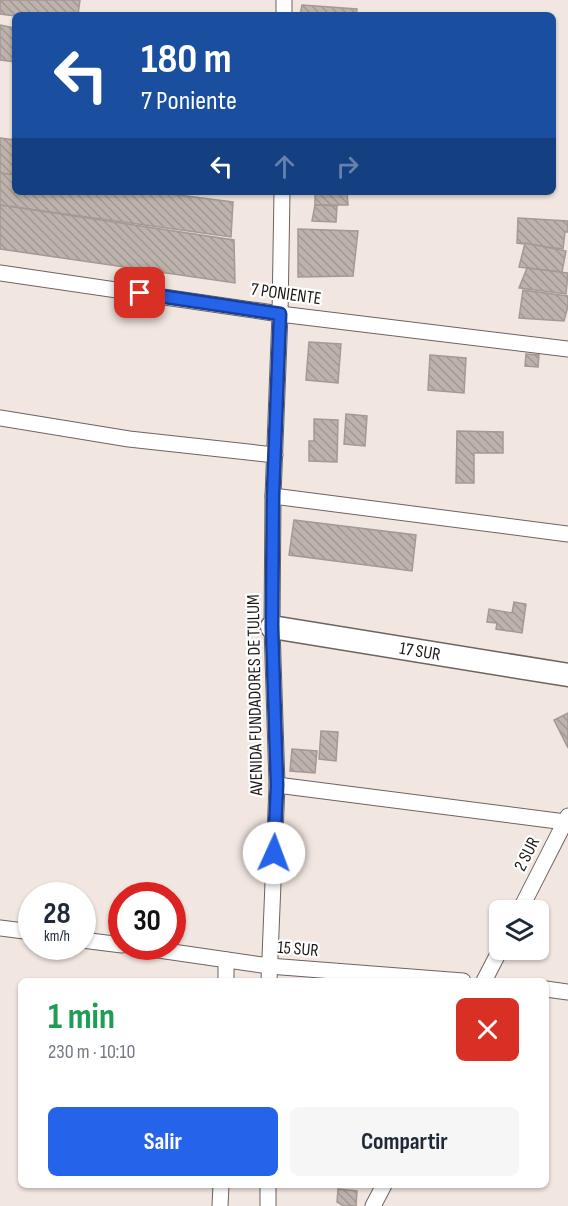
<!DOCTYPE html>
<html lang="es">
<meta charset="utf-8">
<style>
:root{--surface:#fff;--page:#f6f6f7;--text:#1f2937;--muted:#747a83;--accent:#2563eb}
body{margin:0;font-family:"Sofia Sans Condensed",sans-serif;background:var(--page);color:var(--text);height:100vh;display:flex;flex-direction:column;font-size:22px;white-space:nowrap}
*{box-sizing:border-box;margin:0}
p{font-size:20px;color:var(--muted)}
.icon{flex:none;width:33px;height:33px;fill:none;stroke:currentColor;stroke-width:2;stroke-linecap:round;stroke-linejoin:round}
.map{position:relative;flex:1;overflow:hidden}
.sheet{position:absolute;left:18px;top:978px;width:531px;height:210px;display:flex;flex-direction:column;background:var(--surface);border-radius:9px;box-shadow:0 2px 4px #0004}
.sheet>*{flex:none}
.banner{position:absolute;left:12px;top:12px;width:544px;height:183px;border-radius:9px;box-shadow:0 2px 4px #0004;background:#1a4fa0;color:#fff;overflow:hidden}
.controls{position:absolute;left:489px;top:900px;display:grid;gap:12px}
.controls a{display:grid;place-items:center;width:60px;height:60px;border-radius:9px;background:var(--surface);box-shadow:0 2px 4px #0004;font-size:30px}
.speed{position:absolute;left:18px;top:882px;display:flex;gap:12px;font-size:30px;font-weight:700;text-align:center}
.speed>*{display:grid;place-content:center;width:78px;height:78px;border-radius:50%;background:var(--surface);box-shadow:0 2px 4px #0004;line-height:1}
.speed small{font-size:15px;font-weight:400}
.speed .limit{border:9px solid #d22;background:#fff;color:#111}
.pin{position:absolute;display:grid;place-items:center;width:51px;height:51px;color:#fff;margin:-26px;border-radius:12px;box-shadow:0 3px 9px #0006}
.me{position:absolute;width:66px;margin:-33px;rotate:2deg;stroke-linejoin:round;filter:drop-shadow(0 0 4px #0008)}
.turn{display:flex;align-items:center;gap:21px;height:126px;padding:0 30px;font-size:27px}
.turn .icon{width:78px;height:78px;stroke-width:2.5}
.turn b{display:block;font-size:42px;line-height:51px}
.lanes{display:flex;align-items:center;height:57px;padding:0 30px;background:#0003;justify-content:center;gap:30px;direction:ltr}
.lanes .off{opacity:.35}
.round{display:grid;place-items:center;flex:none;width:63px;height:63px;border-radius:9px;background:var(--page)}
.head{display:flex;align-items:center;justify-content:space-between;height:102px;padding:0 30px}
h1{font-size:36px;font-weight:700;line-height:45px;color:#1e9e55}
.primary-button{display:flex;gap:12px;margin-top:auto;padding:12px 30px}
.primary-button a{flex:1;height:69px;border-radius:9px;background:var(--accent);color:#fff;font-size:24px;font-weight:700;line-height:69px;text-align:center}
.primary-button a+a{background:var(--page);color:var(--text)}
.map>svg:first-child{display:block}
</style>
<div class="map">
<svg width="568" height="1206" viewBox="0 0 568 1206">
<defs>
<pattern id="building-back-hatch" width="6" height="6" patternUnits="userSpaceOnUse" patternTransform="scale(1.5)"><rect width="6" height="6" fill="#bdb2ac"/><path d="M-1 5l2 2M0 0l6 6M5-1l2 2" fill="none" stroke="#a29893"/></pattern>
</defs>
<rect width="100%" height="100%" fill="#f1e6e0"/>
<g fill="url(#building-back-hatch)" stroke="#a49993" stroke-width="1.5">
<polygon points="0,0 80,0 78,15 15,16 0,14"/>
<polygon points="302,5 357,9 356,15 300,15"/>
<polygon points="0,25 15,28 15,62 0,60"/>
<polygon points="0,138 15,140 15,175 0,173"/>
<polygon points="0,173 15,175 15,192 155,192 233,202 231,237 0,205"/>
<polygon points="315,192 347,192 348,205 315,205"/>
<polygon points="0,205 234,240 235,283 0,249"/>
<polygon points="315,205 337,206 336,222 312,221"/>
<polygon points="518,218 568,221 568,232 565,232 563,249 517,243"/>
<polygon points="298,229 358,231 353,276 298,277"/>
<polygon points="525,243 566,251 562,272 519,267"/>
<polygon points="527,268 568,273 566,294 519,288"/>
<polygon points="523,290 568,296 568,306 564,321 519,318"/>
<polygon points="309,342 341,344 338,383 306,380"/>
<polygon points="526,354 539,355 538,367 525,366"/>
<polygon points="430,355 466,358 464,393 428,390"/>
<polygon points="346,414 367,416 365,446 344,444"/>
<polygon points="314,419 338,420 337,462 309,461 309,441 314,441"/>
<polygon points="457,431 503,432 503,453 474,453 474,483 456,483"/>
<polygon points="294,520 416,535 412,571 289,555"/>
<polygon points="514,602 526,604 522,633 496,629 497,623 487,622 489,609 512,613"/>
<polygon points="568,713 568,748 554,720"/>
<polygon points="321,731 338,732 336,761 319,759"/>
<polygon points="292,749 317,751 315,773 290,771"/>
<polygon points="338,1189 357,1191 356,1206 344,1206 337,1202"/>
</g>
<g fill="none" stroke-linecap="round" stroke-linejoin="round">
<g stroke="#6e645e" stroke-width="17">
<g id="street">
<polyline points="284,15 284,0"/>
<polyline points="0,273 280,314 568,349"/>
<polyline points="0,418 129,439 275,455"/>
<polyline points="273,496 568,534"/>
<polyline points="277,785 565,822"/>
<polyline points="520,910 568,816"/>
<polyline points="0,928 32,932"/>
<polyline points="82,940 122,945"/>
<polyline points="131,946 269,966 463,981"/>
<polyline points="226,981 226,960"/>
<polyline points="269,981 277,785 272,627 273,496 280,314 282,192"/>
<polyline points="484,981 500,950"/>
<polyline points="546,989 568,992"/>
<polyline points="220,1206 221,1185"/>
<polyline points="268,1206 268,1185"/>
<polyline points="373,1206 384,1185"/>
</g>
</g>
<g stroke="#6e645e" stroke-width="25">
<g id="secondary">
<path id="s1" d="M 272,627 L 568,675"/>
</g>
</g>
<use href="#street" stroke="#fff" stroke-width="15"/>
<use href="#secondary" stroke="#fff" stroke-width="22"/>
</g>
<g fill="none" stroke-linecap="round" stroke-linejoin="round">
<g stroke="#184099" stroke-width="15">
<polyline id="route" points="140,293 280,314 273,496 272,627 277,785 274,853"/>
</g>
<use href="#route" stroke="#2563eb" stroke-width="10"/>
</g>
<g text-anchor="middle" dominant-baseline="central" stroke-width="4.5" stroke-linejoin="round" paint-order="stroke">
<g font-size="18" fill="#1c1815" stroke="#fff">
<text transform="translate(286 294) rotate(8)">7 PONIENTE</text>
<text stroke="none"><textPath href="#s1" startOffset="150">17 SUR</textPath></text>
<text transform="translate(255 695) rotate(-91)">AVENIDA FUNDADORES DE TULUM</text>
<text transform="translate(527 854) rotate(-63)">2 SUR</text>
<text transform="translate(298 949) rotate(5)">15 SUR</text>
</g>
</g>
</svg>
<div class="controls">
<a><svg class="icon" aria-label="layers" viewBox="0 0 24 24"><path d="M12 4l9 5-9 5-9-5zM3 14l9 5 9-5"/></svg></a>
</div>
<div class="speed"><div>28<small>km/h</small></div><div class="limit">30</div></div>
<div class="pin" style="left:140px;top:293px;background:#d93025"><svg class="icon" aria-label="arrive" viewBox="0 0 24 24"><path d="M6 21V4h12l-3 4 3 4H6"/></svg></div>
<svg class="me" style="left:274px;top:853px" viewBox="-20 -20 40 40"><circle r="19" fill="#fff"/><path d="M0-13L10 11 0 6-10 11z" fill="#2563eb"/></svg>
<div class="banner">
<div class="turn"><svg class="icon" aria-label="left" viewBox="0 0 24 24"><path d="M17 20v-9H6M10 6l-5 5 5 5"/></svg><div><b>180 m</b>7 Poniente</div></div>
<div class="lanes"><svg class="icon" aria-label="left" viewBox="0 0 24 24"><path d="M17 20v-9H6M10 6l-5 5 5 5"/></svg><svg class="icon off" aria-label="ahead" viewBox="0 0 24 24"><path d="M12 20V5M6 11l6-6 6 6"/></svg><svg class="icon off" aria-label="right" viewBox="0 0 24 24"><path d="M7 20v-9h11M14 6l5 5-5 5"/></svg></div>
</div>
<section class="sheet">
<div class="head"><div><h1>1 min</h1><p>230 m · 10:10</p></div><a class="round" style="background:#d93025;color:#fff"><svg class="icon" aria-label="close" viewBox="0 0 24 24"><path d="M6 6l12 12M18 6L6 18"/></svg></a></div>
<div class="primary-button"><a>Salir</a><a>Compartir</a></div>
</section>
</div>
